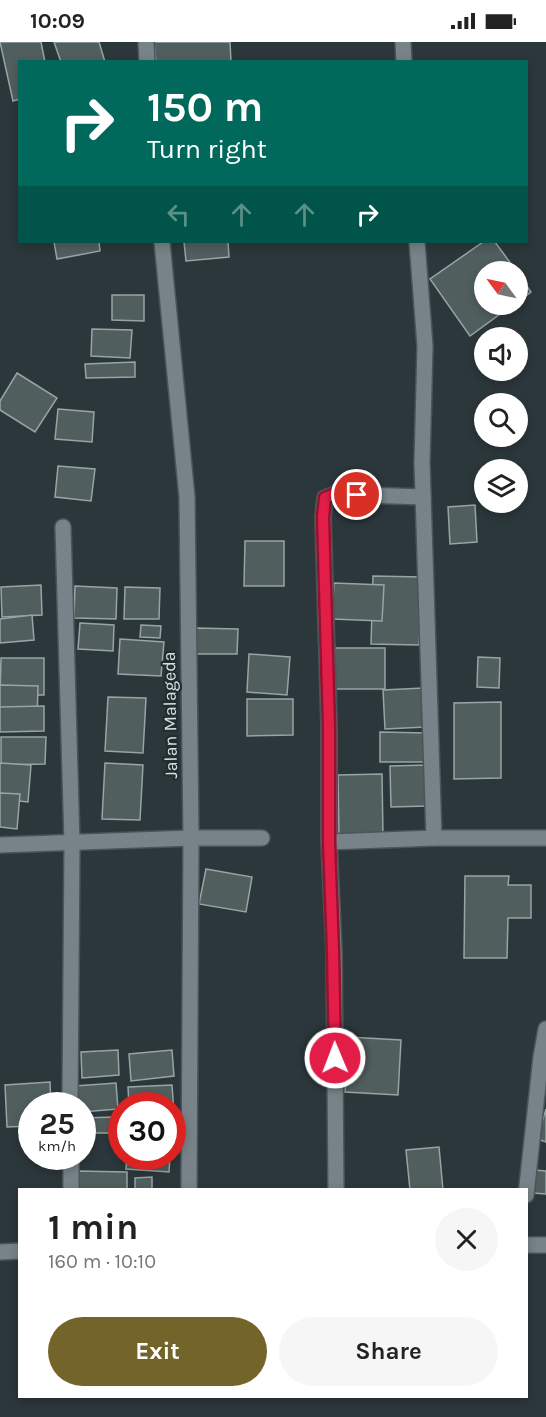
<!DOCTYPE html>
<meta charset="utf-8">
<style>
:root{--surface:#fff;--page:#f6f6f6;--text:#222;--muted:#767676;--accent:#73642a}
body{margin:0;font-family:Karla,sans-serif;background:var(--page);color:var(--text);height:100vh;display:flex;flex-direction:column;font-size:22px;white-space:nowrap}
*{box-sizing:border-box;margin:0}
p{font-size:20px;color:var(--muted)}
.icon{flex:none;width:33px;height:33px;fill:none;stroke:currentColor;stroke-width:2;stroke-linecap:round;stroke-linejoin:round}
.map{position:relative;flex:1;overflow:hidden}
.sheet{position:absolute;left:18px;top:1146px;width:510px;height:210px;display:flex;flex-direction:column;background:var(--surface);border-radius:0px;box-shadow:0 3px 9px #0003}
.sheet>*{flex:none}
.guide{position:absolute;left:18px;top:18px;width:510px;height:183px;border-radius:0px;box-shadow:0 3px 9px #0003;background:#00695c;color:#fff;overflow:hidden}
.needle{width:39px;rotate:303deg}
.fabs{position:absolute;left:474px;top:219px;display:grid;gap:12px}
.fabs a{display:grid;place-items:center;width:54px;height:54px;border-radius:50%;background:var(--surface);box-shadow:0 3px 9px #0003;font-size:30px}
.speed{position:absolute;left:18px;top:1050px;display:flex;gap:12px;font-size:30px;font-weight:700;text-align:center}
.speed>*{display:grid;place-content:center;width:78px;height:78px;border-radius:50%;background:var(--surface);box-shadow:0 3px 9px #0003;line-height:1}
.speed small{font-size:15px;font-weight:400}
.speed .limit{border:9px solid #d22;background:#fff;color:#111}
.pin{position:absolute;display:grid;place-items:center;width:51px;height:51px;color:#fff;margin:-26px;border:3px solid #fff;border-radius:50%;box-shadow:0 2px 6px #0007}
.me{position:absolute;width:66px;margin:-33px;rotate:359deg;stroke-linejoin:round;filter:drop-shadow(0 0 4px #0008)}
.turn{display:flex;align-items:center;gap:21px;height:126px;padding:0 30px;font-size:27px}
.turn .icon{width:78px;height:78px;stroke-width:2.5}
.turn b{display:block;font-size:42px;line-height:51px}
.lanes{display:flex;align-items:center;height:57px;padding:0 30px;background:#0003;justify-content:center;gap:30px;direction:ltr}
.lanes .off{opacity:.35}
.round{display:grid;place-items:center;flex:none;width:63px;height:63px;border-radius:32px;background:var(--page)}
.head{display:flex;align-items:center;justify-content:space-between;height:102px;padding:0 30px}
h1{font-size:36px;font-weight:700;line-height:45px}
.cta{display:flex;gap:12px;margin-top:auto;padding:12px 30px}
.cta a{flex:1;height:69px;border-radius:36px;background:var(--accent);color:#fff;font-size:24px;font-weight:700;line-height:69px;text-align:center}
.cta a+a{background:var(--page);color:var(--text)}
.status{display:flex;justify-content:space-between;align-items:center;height:42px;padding:0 30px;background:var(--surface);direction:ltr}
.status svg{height:16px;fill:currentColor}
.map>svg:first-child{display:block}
</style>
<div class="status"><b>10:09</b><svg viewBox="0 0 49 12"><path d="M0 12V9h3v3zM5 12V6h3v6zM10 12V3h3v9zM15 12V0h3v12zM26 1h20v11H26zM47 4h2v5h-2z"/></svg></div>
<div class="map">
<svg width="546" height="1375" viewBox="0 0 546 1375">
<rect width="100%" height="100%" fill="#2c373b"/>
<g fill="#515e5e" stroke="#96a5a5" stroke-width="1.5">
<polygon points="0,0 41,0 45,20 20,20 20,57 13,59"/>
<polygon points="54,0 99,0 105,20 61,20"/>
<polygon points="154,0 230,0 231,20 156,20"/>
<polygon points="54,200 99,200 100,209 57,217"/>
<polygon points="184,200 228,200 229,215 186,219"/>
<polygon points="483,200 495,200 517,230 484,230 484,262 514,262 470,294 430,237"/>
<polygon points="518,231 531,250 518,260"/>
<polygon points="112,253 144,253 144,279 112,278"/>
<polygon points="92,287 132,288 130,316 91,314"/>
<polygon points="135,320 135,335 86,336 85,322"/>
<polygon points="17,331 57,356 35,390 0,368 0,359"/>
<polygon points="58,367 94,370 92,400 55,397"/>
<polygon points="58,424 95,427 91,459 55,455"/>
<polygon points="475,463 477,500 450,502 448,465"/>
<polygon points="245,499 284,499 284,544 244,544"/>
<polygon points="373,534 422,535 419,603 371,602"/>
<polygon points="334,541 384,543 382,579 332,577"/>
<polygon points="41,543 42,573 2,575 1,545"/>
<polygon points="75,544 117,546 116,577 74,576"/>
<polygon points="125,545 160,546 159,577 124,577"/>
<polygon points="32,573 34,598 0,601 0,577"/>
<polygon points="80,581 114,583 113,609 78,607"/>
<polygon points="141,583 161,584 160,596 140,595"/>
<polygon points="196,586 238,587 237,612 196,612"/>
<polygon points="120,597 164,600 161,634 118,632"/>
<rect x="335" y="606" width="50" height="41"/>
<polygon points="249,612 290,615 287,653 247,650"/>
<polygon points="478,615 500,616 499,646 477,645"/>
<polygon points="1,616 44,616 44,653 0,653"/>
<polygon points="0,643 38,644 37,677 0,677"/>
<polygon points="423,646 425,685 385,687 383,648"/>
<polygon points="108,655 146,656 143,711 105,709"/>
<polygon points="247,657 293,657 293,693 247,694"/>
<polygon points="501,660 501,736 454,737 454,661"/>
<polygon points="44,664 44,689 0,690 0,665"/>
<polygon points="380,690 426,691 425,720 380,720"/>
<polygon points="1,695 46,695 45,722 1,723"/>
<polygon points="0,721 31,723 28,760 0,757"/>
<polygon points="105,721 143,723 140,778 102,777"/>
<polygon points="427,723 428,764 391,765 390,724"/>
<polygon points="382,732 383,794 339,794 338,733"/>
<polygon points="0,751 20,752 17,787 0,785"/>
<polygon points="206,827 252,835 246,870 199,862"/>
<polygon points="465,834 509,834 508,843 531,843 531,876 508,876 507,916 464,916"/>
<polygon points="348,995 401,998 398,1053 345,1050"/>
<polygon points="118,1008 119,1033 82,1036 81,1010"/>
<polygon points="172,1008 174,1034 131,1039 129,1012"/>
<polygon points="50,1040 51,1064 32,1064 32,1084 7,1085 5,1043"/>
<polygon points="116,1041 118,1067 82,1070 82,1064 77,1064 75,1044"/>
<polygon points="172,1043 174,1070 172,1070 172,1064 129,1064 128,1045"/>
<polygon points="546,1067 546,1100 537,1097"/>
<polygon points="114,1075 114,1091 82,1091 82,1076"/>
<polygon points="439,1105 443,1148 410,1148 406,1108"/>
<polygon points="127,1114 170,1114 169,1130 126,1127"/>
<polygon points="535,1128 546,1129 546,1152 533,1151"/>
<polygon points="78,1129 127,1130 127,1148 77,1148"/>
<polygon points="152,1135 152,1148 135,1148 135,1136"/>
</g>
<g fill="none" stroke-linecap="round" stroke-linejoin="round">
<g stroke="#4b5458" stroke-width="18">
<g id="minor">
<polyline points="146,0 147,20"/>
<polyline points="403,0 404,20"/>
<polyline points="162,200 187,455 191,796 189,1148"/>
<polyline points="63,485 72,801 70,1064"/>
<polyline points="434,796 546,796"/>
<polyline points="329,800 434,796 422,421 425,304 417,200"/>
<polyline points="0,803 191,796 262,796"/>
<polyline points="71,1114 71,1148"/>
<polyline points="336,1148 334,909 329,800 329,684 323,475 325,456 335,452 423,455"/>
<polyline points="526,1153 541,1015 546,987"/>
<polyline points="526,1203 546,1203"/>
<polyline points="0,1210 20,1209"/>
</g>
</g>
<use href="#minor" stroke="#778388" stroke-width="15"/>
</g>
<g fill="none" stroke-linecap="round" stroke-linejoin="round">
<g stroke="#92132f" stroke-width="15">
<polyline id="route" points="335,1016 333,909 329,800 329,684 323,475 325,456 335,452 357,453"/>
</g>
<use href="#route" stroke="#e11d48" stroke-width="10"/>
</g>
<g text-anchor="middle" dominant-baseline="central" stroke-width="4.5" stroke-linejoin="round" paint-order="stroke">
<g font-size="18" fill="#d9e0e2" stroke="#222d30">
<text transform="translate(170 673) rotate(-91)">Jalan Malageda</text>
</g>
</g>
</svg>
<div class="fabs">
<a><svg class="needle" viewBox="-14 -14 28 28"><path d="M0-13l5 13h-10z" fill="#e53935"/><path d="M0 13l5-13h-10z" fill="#767676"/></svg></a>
<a><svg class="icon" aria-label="sound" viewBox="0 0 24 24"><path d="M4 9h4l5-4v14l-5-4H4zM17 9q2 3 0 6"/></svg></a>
<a><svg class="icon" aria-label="search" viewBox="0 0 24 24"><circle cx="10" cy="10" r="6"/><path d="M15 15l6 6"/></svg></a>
<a><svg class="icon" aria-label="layers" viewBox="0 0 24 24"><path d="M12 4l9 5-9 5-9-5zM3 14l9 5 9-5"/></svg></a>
</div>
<div class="speed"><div>25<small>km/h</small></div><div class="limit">30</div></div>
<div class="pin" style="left:357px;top:453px;background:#d93025"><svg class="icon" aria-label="arrive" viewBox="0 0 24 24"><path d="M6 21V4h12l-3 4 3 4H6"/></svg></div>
<svg class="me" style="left:335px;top:1016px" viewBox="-20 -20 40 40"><circle r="17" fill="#e11d48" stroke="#fff" stroke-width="3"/><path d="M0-11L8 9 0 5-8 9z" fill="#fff"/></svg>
<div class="guide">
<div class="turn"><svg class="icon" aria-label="right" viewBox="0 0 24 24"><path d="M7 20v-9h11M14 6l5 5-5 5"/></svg><div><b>150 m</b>Turn right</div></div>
<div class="lanes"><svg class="icon off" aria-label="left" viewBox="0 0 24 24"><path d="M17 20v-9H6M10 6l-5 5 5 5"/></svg><svg class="icon off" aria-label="ahead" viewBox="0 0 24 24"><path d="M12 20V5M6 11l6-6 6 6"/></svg><svg class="icon off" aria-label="ahead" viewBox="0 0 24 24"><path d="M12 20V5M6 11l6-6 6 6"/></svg><svg class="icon" aria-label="right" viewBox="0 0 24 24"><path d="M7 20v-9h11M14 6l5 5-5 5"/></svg></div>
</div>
<section class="sheet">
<div class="head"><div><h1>1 min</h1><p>160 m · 10:10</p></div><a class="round"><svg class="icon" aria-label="close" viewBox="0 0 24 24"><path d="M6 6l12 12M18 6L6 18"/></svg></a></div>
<div class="cta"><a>Exit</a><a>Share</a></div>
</section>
</div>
